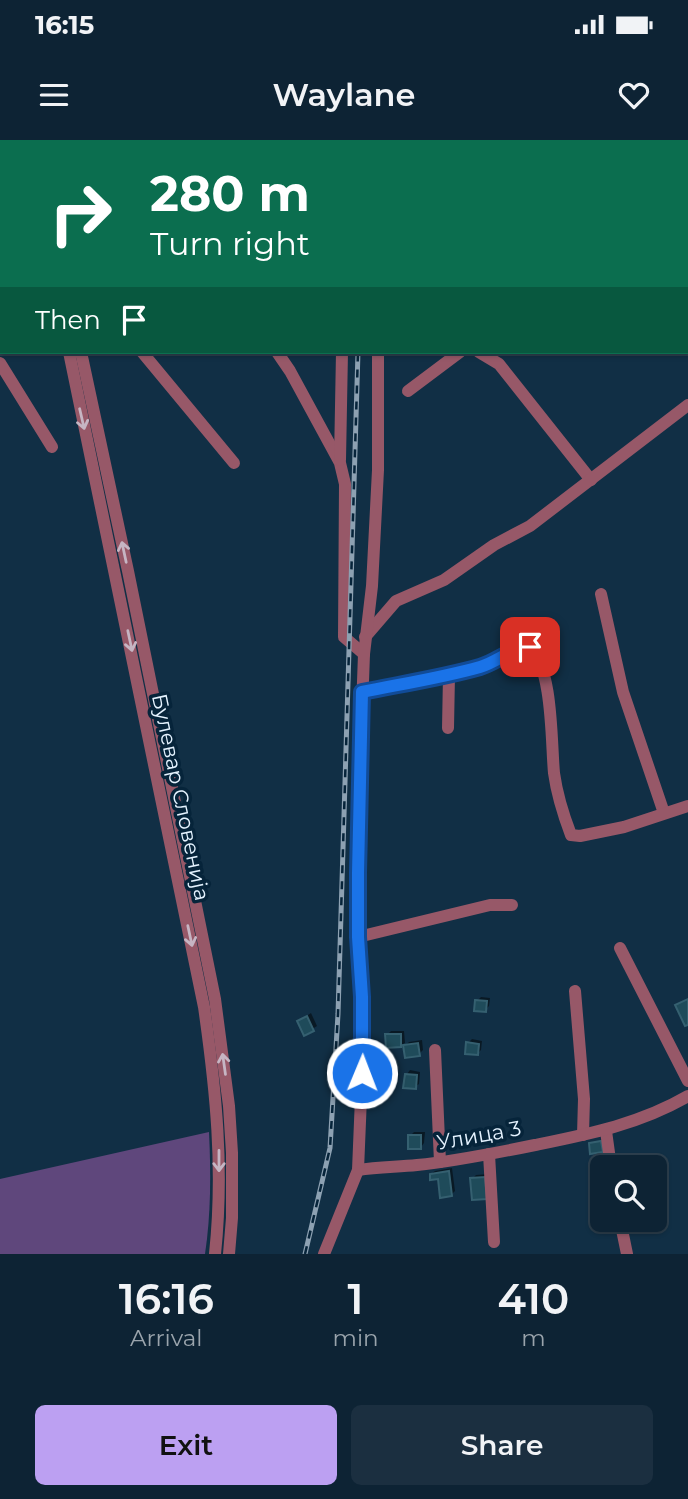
<!DOCTYPE html>
<meta charset="utf-8">
<style>
:root{--surface:#0d2334;--page:#1b2f40;--text:#f1f3f6;--muted:#9aa4ac;--line:#2d404f;--accent:#bca0f2}
body{margin:0;font-family:Montserrat,sans-serif;background:var(--page);color:var(--text);height:100vh;display:flex;flex-direction:column;font-size:26px;white-space:nowrap}
*{box-sizing:border-box;margin:0}
p{font-size:23px;color:var(--muted)}
.icon{flex:none;width:38px;height:38px;fill:none;stroke:currentColor;stroke-width:2;stroke-linecap:round;stroke-linejoin:round}
.map{position:relative;height:1114px;overflow:hidden}
.details{display:flex;flex-direction:column;background:var(--surface);flex:1}
.details>*{flex:none}
.top-card{position:absolute;left:0px;top:0px;width:690px;height:214px;box-shadow:0 2px 5px #0004,0 0 0 2px var(--line);background:#0b6e4f;color:#fff;overflow:hidden}
.controls{position:absolute;left:590px;top:1015px;display:grid;gap:14px}
.controls a{display:grid;place-items:center;width:77px;height:77px;border-radius:10px;background:var(--surface);box-shadow:0 2px 5px #0004,0 0 0 2px var(--line);font-size:35px}
.pin{position:absolute;display:grid;place-items:center;width:60px;height:60px;color:#fff;margin:-30px;border-radius:14px;box-shadow:0 4px 10px #0006}
.me{position:absolute;width:77px;margin:-38px;rotate:1deg;stroke-linejoin:round;filter:drop-shadow(0 0 5px #0008)}
.turn{display:flex;align-items:center;gap:24px;height:147px;padding:0 35px;font-size:32px}
.turn .icon{width:91px;height:91px;stroke-width:2.5}
.turn b{display:block;font-size:49px;line-height:60px}
.then{display:flex;align-items:center;height:66px;padding:0 35px;background:#0003;gap:14px;font-size:26px}
.eta{display:flex;justify-content:space-evenly;align-items:center;height:119px;text-align:center}
.eta b{font-size:42px;font-weight:600;line-height:49px}
.button{display:flex;gap:14px;margin-top:auto;padding:14px 35px}
.button a{flex:1;height:80px;border-radius:10px;background:var(--accent);color:#111;font-size:28px;font-weight:600;line-height:80px;text-align:center}
.button a+a{background:var(--page);color:var(--text)}
.status{display:flex;justify-content:space-between;align-items:center;height:49px;padding:0 35px;background:var(--surface);direction:ltr}
.status svg{height:19px;fill:currentColor}
header{display:flex;justify-content:space-between;align-items:center;height:91px;padding:0 35px;background:var(--surface);font-size:32px;font-weight:600}
.map>svg:first-child{display:block}
</style>
<div class="status"><b>16:15</b><svg viewBox="0 0 49 12"><path d="M0 12V9h3v3zM5 12V6h3v6zM10 12V3h3v9zM15 12V0h3v12zM26 1h20v11H26zM47 4h2v5h-2z"/></svg></div>
<header><svg class="icon" aria-label="menu" viewBox="0 0 24 24"><path d="M4 6h16M4 12h16M4 18h16"/></svg>Waylane<svg class="icon" aria-label="heart" viewBox="0 0 24 24"><path d="M12 20l-8-8c-3-5 5-10 8-4 3-6 11-1 8 4z"/></svg></header>
<div class="map">
<svg width="688" height="1114" viewBox="0 0 688 1114">
<rect width="100%" height="100%" fill="#112f45"/>
<path fill="#5f477c" d="M 209,992 C 211,1033 211,1074 205,1114 L 0,1114 L 0,1039 Z"/>
<g fill="#0007">
<polygon points="481,857 490,858 489,866 485,870 477,861"/>
<polygon points="311,873 317,886 305,894 299,881"/>
<polygon points="391,891 404,891 405,903 401,905 387,895"/>
<polygon points="472,899 482,901 481,910 477,914 468,903"/>
<polygon points="422,900 423,910 419,914 405,906 409,902"/>
<polygon points="410,930 420,932 419,944 415,947 407,934"/>
<polygon points="414,992 425,992 424,1003 421,1007 410,996"/>
<polygon points="452,1028 455,1051 451,1055 440,1037 431,1034 435,1031"/>
<polygon points="489,1034 490,1053 472,1039 476,1035"/>
</g>
<g fill="#1f4b5a" stroke="#356070" stroke-width="2">
<polygon points="688,859 688,885 685,886 675,865"/>
<polygon points="475,860 487,861 486,872 474,871"/>
<polygon points="307,876 314,891 304,896 297,881"/>
<polygon points="385,894 401,894 401,907 386,908"/>
<polygon points="466,902 479,904 478,915 465,914"/>
<polygon points="418,903 420,916 405,918 403,905"/>
<polygon points="405,934 417,935 416,949 403,948"/>
<rect x="408" y="995" width="13" height="14"/>
<polygon points="601,1001 603,1012 590,1014 589,1003"/>
<polygon points="449,1031 452,1056 440,1058 438,1039 430,1040 430,1034"/>
<polygon points="485,1037 487,1059 472,1060 470,1038"/>
</g>
<g fill="none" stroke-linecap="round" stroke-linejoin="round">
<polyline stroke="#7b91a2" stroke-width="2" stroke-dasharray="5 5" stroke-linecap="butt" points="374,2 374,0"/>
<g stroke="#975868" stroke-width="12">
<polyline points="353,0 353,2"/>
<polyline points="530,0 533,2"/>
<polyline points="59,2 60,0"/>
<polyline points="73,2 73,0"/>
<polyline points="270,2 273,0"/>
<polyline points="392,2 392,0"/>
<polyline points="688,61 688,60"/>
<polyline points="0,162 2,161"/>
<path d="M 69,212 L 204,867 C 216,951 224,1029 215,1114"/>
<polyline points="81,212 128,431 215,859 229,966 232,1013 232,1078 229,1114"/>
<polyline points="142,212 234,323"/>
<polyline points="277,212 290,231 340,323 345,344 344,497 364,514"/>
<polyline points="479,212 499,224 591,340"/>
<polyline points="0,223 52,307"/>
<polyline points="408,251 460,212"/>
<polyline points="340,320 342,212"/>
<polyline points="601,454 623,552 664,673"/>
<polyline points="365,497 396,461 444,440 494,405 530,386 688,265"/>
<path d="M 362,552 C 401,544 441,538 480,527 C 497,522 512,507 530,507 C 553,529 551,601 554,633 C 557,655 563,674 571,695 L 580,696 L 624,687 L 688,666"/>
<polyline points="448,588 449,535"/>
<polyline points="358,797 490,765 512,765"/>
<polyline points="620,808 688,941"/>
<polyline points="575,851 584,959 583,995"/>
<polyline points="435,910 440,1022"/>
<polyline points="606,991 611,1027"/>
<polyline points="489,1014 494,1102"/>
<path d="M 358,1030 C 378,1027 397,1027 417,1025 C 457,1021 496,1013 535,1005 C 589,994 640,984 688,956"/>
<polyline points="620,1080 627,1114"/>
<polyline points="324,1114 358,1030 362,933 362,857 358,797 359,652 364,514 372,446 378,330 378,212"/>
</g>
<g stroke="#8da1b2" stroke-width="5">
<g id="rail">
<polyline points="362,2 362,0"/>
<polyline points="305,1114 330,1008 338,874 358,212"/>
</g>
</g>
<use href="#rail" stroke="#06243a" stroke-width="2.5" stroke-dasharray="8" stroke-linecap="butt"/>
</g>
<defs><path id="oneway-shaft" d="M-6 0H5M1.5-3L5.5 0L1.5 3" fill="none" stroke-width="1.6" stroke-linecap="round" stroke-linejoin="round" transform="scale(1.75)"/></defs>
<g stroke="#c6b5c3">
<use href="#oneway-shaft" transform="translate(82 279) rotate(77)"/>
<use href="#oneway-shaft" transform="translate(124 412) rotate(-102)"/>
<use href="#oneway-shaft" transform="translate(130 501) rotate(78)"/>
<use href="#oneway-shaft" transform="translate(190 796) rotate(78)"/>
<use href="#oneway-shaft" transform="translate(224 924) rotate(-98)"/>
<use href="#oneway-shaft" transform="translate(219 1021) rotate(90)"/>
</g>
<g fill="none" stroke-linecap="round" stroke-linejoin="round">
<g stroke="#114b97" stroke-width="18">
<path id="route" d="M 362,933 L 362,857 L 358,797 L 358,733 L 362,552 C 401,544 441,538 480,527 C 497,522 513,507 530,507"/>
</g>
<use href="#route" stroke="#1a73e8" stroke-width="12"/>
</g>
<g text-anchor="middle" dominant-baseline="central" stroke-width="7" stroke-linejoin="round" paint-order="stroke">
<g font-size="21" fill="#e5f3ff" stroke="#06243a">
<text transform="translate(181 657) rotate(78)">Булевар Словенија</text>
<text transform="translate(479 995) rotate(-10)">Улица 3</text>
</g>
</g>
</svg>
<div class="controls">
<a><svg class="icon" aria-label="search" viewBox="0 0 24 24"><circle cx="10" cy="10" r="6"/><path d="M15 15l6 6"/></svg></a>
</div>
<div class="pin" style="left:530px;top:507px;background:#d93025"><svg class="icon" aria-label="arrive" viewBox="0 0 24 24"><path d="M6 21V4h12l-3 4 3 4H6"/></svg></div>
<svg class="me" style="left:362px;top:933px" viewBox="-20 -20 40 40"><circle r="17" fill="#1a73e8" stroke="#fff" stroke-width="3"/><path d="M0-11L8 9 0 5-8 9z" fill="#fff"/></svg>
<div class="top-card">
<div class="turn"><svg class="icon" aria-label="right" viewBox="0 0 24 24"><path d="M7 20v-9h11M14 6l5 5-5 5"/></svg><div><b>280 m</b>Turn right</div></div>
<div class="then">Then<svg class="icon" aria-label="arrive" viewBox="0 0 24 24"><path d="M6 21V4h12l-3 4 3 4H6"/></svg></div>
</div>
</div>
<section class="details">
<div class="eta">
<div><b>16:16</b><p>Arrival</p></div>
<div><b>1</b><p>min</p></div>
<div><b>410</b><p>m</p></div>
</div>
<div class="button"><a>Exit</a><a>Share</a></div>
</section>
